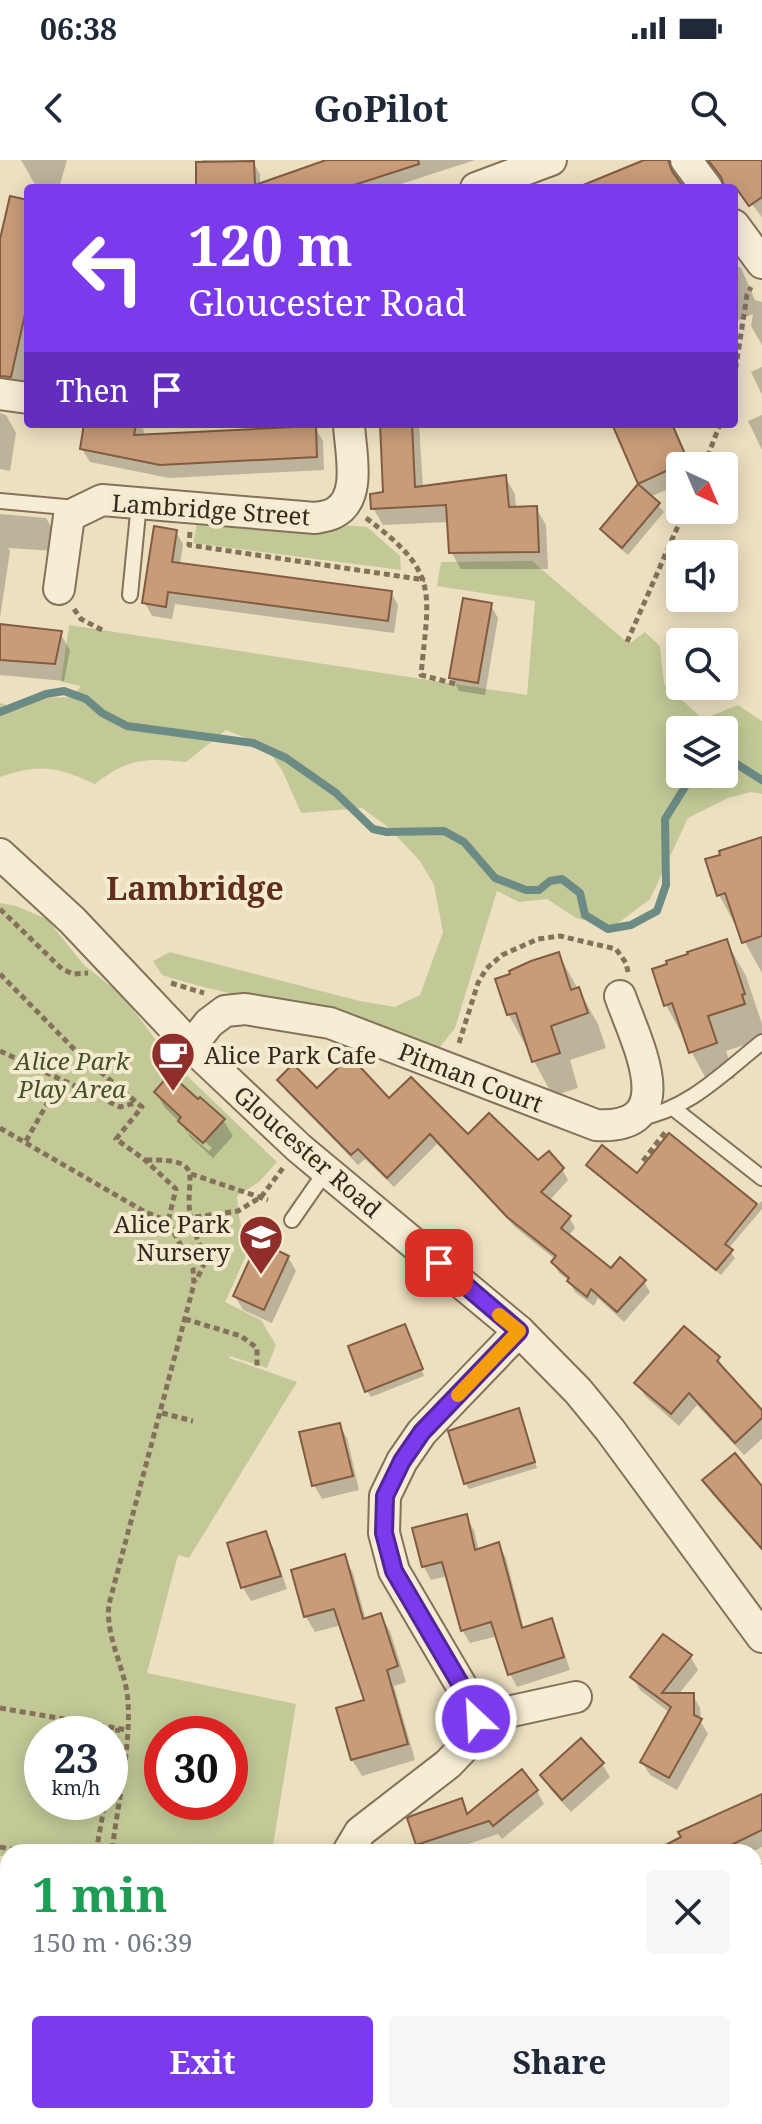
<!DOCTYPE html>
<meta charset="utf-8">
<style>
:root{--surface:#fff;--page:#f6f6f7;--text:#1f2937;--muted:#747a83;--accent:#7c3aed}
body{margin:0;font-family:"Noto Serif",serif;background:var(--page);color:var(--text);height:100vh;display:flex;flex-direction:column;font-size:30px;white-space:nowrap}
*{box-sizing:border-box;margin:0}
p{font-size:26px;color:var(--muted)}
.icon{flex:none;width:44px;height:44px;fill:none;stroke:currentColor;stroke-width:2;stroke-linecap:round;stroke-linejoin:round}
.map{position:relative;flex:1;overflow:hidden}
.details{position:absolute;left:0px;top:1684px;width:762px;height:280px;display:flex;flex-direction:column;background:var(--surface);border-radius:24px 24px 0 0;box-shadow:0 4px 20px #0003}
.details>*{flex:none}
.top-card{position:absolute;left:24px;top:24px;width:714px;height:244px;border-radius:8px;box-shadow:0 4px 20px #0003;background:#7c3aed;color:#fff;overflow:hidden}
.needle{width:52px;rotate:136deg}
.controls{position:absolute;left:666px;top:292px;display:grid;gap:16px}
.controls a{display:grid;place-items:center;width:72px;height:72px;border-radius:8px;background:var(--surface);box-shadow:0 4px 20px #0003;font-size:40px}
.speed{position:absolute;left:24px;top:1556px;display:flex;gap:16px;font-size:40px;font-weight:700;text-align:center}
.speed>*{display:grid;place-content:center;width:104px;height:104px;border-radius:50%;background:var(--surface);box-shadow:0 4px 20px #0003;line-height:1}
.speed small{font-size:20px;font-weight:400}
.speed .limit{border:12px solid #d22;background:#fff;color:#111}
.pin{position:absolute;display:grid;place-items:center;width:68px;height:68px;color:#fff;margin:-34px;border-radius:16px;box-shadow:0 4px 12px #0006}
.me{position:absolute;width:88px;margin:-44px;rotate:335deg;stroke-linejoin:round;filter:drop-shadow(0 0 6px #0008)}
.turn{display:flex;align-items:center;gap:28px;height:168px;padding:0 32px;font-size:36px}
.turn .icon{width:104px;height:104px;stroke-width:2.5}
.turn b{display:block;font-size:56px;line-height:68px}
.then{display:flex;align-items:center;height:76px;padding:0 32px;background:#0003;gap:16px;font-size:30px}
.round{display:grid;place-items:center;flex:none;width:84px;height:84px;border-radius:8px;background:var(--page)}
.headline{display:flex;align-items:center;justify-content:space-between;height:136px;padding:0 32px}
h1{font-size:48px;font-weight:700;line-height:60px;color:#1e9e55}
.button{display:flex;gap:16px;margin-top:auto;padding:16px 32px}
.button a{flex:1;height:92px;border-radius:8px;background:var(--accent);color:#fff;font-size:32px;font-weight:700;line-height:92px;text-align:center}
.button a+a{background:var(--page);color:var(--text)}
.status{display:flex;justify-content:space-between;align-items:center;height:56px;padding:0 40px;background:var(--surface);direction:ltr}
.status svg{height:22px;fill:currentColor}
header{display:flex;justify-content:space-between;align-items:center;height:104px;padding:0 32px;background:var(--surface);font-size:36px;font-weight:700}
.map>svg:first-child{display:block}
</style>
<div class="status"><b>06:38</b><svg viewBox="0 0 49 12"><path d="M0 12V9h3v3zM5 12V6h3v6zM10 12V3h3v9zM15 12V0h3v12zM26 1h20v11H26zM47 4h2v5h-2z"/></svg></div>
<header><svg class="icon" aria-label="back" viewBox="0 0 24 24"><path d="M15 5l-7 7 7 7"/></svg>GoPilot<svg class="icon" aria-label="search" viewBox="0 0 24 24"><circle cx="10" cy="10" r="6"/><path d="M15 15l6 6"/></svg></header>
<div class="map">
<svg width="762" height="1964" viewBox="0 0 762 1964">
<rect width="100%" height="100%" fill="#ece0c1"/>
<g fill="#c2c996" fill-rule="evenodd">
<polygon points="199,354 367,367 400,396 401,410 193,383"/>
<path d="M 532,401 L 629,484 L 645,472 L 660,486 L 664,524 L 703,559 L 738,545 L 762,561 L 762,634 L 751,632 L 728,638 L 688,658 L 650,739 L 613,767 L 576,758 L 547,739 L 519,742 L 497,731 L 455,868 L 440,887 C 405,889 379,871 347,861 C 286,842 222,835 162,815 L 153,801 L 170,792 L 360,841 L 395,847 L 420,835 L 443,772 L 434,725 L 420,701 L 388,667 L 362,648 L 301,653 L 282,610 L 264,585 L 226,570 L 186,602 C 145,598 128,598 95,624 C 57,607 41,603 0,617 L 0,543 L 10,546 L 44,538 L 72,537 L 81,526 L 61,522 L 69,465 L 527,535 L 535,441 L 437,426 L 441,402 ZM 680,570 L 724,570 L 724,614 L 680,614 Z"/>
<path d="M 0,743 L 16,746 L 47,759 L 84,805 L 123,836 L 161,887 L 160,890 L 277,1002 L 259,1022 L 237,1036 C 239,1053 238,1070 252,1082 L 225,1142 L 261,1160 L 276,1185 L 267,1208 L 230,1196 L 229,1198 L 297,1222 L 189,1398 L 178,1395 L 147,1513 L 296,1544 L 272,1692 L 8,1692 L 8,1697 L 0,1696 ZM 42,1574 L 110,1574 L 110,1642 L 42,1642 ZM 162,1574 L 230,1574 L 230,1642 L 162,1642 Z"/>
</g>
<g fill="#0003" fill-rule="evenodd">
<polygon points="21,0 67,0 59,28 37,28"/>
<polygon points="203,0 253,2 260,14 260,24 333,0 475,0 389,28 198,28"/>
<polygon points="646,0 668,0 683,28 574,28"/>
<polygon points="716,0 753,0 762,9 762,57"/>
<polygon points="28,42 28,203 21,235 0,238 0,86"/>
<polygon points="734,105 741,108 755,140 762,142 762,185 751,166 753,154 734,162"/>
<polygon points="762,207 762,235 751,212"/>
<polygon points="0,253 6,255 16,273 10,311 0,309"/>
<polygon points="762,255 762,290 748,261"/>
<polygon points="87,264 140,264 144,271 143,276 315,268 323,281 324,310 169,318 90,302 82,289"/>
<polygon points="381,264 419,264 423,328 505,317 515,334 516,349 536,348 546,365 548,409 461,409 451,392 449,362 383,365 373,348 385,334"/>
<polygon points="614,264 673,264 691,306 680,306 680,324 650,337 664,352 628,395 607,377 602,369 643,330"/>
<polygon points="0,354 46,358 56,375 55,391 8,388 10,391 0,458"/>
<polygon points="176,372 183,384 180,405 391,432 398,445 394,473 175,444 172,459 152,456 145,443"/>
<polygon points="490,444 498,458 485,535 459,531 452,518"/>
<polygon points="0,466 60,473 70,490 64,521 0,515"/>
<polygon points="762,677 762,813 719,735 708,701 723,696 721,692"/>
<polygon points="726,781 746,816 762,864 762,879 726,891 735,918 710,926 666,845"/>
<polygon points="558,794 598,864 606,888 570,900 578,928 553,936 509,855"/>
<polygon points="279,920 317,931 389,941 468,977 562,1009 568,1020 549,1041 569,1057 575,1068 568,1076 611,1111 644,1122 650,1132 624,1162 598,1138 594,1146 575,1132 569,1121 559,1113 553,1103 556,1100 515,1067 437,984 394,1027 365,999 358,1005 286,931"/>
<path d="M 156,932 L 223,960 L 233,976 L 213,998 L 190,977 L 181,963 L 165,948 ZM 187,967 L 212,988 L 209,991 L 187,972 Z"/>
<polygon points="670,976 757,1046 762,1041 762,1049 728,1089 735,1098 721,1115 592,1011 588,1005 637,1016"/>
<polygon points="288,1097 296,1111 272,1163 243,1150 235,1136"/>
<polygon points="408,1172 424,1216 371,1237 367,1231"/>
<polygon points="718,1198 726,1212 762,1253 762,1279 744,1295 697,1245 679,1266 645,1236 637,1223"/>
<polygon points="518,1250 537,1308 469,1329 465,1323"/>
<polygon points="339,1265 347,1278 359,1330 322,1339 314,1325"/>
<polygon points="704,1320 762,1330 762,1391 712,1334"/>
<polygon points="466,1357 474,1370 479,1391 498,1384 506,1398 524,1469 551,1461 558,1474 570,1510 517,1527 510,1514 498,1476 470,1483 462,1470 448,1416 431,1420 424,1407 415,1369"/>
<polygon points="265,1373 273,1387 287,1429 251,1441 243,1428 229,1385"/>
<polygon points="344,1397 353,1413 366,1460 380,1455 390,1471 406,1522 394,1526 415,1600 362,1616 352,1600 338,1550 366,1542 342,1465 315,1472 306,1457 293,1412"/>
<polygon points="690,1496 698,1510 678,1535 693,1535 700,1548 701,1562 708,1574 677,1630 650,1615 642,1602 670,1553 640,1530 633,1517"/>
<polygon points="602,1604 610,1617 571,1652 550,1629 543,1616"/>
<polygon points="537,1631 544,1644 502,1679 498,1674 444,1692 423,1692 410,1659 461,1640 469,1655"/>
<polygon points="762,1633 762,1687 752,1692 656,1692 756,1640 754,1637"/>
<polygon points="762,1764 762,1814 754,1818 754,1768"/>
<polygon points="762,1938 762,1964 747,1964 744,1956 754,1956 754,1941"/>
<polygon points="263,1956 323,1956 326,1961 325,1964 262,1964"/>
<polygon points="428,1956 461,1956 465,1964 432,1964"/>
<polygon points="563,1956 604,1956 606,1961 600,1964 566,1964"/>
<polygon points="98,1959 124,1964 97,1964"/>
</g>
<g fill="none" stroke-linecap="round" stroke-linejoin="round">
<g stroke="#6b8b84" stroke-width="8">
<polyline points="0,552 46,534 64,531 86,539 102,553 127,566 253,583 286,598 336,633 373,669 387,672 444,671 464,682 495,718 526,730 539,730 550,721 562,719 580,733 585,755 608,769 631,765 657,751 666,725 665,659 693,614"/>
<polyline points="724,596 762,620"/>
</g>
</g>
<g fill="#c89c79" stroke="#825c41" stroke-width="2">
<polygon points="326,0 418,0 419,4 345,28 196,28 196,2 254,1 255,25"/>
<polygon points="644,0 668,0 672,11 684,28 576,28"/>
<polygon points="708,0 762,0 762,37 749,46 736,28 725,28 721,17"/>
<polygon points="10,36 28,40 28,141 11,217 0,216 0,79"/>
<polygon points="84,264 136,264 134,275 316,266 317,297 160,305 80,289"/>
<polygon points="380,264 412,264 415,327 506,315 509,347 537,346 539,392 449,393 446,345 371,349 370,334 383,332"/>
<polygon points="612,264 672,264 688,301 638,324"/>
<polygon points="638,324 660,343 622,388 600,369"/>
<polygon points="154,366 177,370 172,402 392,431 388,461 168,432 166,447 142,443"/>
<polygon points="463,438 492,443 478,523 449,518"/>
<polygon points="0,464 62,471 55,504 0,500"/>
<polygon points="762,677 762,776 742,783 725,733 717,736 705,699 720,695 719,691"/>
<polygon points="727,779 745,834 742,835 745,844 708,856 717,883 689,893 672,843 664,846 652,809 667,804 666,801 688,794 687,792"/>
<polygon points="559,792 571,830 579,827 588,853 551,866 560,893 532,902 516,853 507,855 495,819 510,814 509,811 531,801"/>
<polygon points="350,896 389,938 411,917 468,974 489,953 538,1000 549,991 564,1008 541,1032 571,1056 561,1068 611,1108 620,1097 646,1120 617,1152 591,1129 587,1137 567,1121 569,1118 551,1102 556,1096 507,1057 430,974 387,1018 358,989 351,995 277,920 293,904 317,928"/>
<polygon points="170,914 198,939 200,937 225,959 203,983 178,961 181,957 154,932"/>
<polygon points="669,973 757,1044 725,1084 733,1090 716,1110 586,1005 602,985 637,1013"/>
<polygon points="258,1081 289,1096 264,1150 233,1136"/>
<polygon points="405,1164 423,1209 365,1232 348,1186"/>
<polygon points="684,1166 720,1197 717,1201 762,1250 762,1258 735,1283 689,1233 671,1254 634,1223"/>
<polygon points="519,1248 535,1302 464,1324 448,1271"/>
<polygon points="340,1263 353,1316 312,1326 299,1272"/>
<polygon points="735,1293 762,1326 762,1389 702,1320"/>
<polygon points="467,1354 475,1390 499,1382 522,1468 552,1458 564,1497 508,1515 491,1462 461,1471 442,1402 422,1407 412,1368"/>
<polygon points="266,1371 281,1416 241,1428 227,1383"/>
<polygon points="345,1394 363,1459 381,1453 398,1506 387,1510 408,1584 351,1600 336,1548 364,1540 334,1449 304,1457 291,1410"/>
<polygon points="663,1474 692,1495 662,1533 694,1533 694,1555 702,1559 669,1618 640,1602 671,1547 630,1517"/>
<polygon points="581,1578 604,1603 562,1640 540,1615"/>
<polygon points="522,1609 538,1630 493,1666 489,1661 416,1685 407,1658 411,1656 462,1638 467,1654"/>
<polygon points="762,1634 762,1670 717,1692 652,1692 681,1677 678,1672"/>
</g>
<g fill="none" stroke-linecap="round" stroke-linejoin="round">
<g stroke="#84715a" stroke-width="18">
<g id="lane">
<polyline points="0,341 76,348"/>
<polyline points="130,435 139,343"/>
<polyline points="673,948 762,1018"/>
<path d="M 639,958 C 688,950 724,912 762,882"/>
<polyline points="292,1060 326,1011"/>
</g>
</g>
<g stroke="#84715a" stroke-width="34">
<g id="street">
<polyline points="686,0 707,28"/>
<polyline points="476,28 551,0"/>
<polyline points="734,65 762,103"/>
<polyline points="0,234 28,238"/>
<path d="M 59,429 L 69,356 L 102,340 L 315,358 C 321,357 329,356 334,353 C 363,338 350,291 349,264"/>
<polyline points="0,694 72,760 191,886 299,988 519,1171 578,1231 610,1270 762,1477"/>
<path d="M 191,886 L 209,863 L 225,851 L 245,849 L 330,863 L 596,965 C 684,970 636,882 620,836"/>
<polyline points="476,1559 576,1537"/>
<polyline points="348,1692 360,1672 448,1604 471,1580 476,1559 468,1537 394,1411 384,1373 385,1336 402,1301 422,1272 519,1171"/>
<polyline points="754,1724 762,1720"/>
<polyline points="0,1845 8,1846"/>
<polyline points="347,1956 348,1964"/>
<polyline points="516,1956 519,1964"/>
</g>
</g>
<g stroke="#84715a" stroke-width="5" stroke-dasharray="6 4" stroke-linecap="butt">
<polyline points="734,219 747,135 751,127"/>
<polyline points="704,306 720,264"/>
<path d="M 366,358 C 440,413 429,430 421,515 L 456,524"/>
<polyline points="190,372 189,385 425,420"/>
<polyline points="74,449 81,459 102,470"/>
<polyline points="627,482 685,350"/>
<polyline points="0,749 62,809 73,814 88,813"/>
<path d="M 0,814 L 78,893 L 142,947 L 116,979 L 145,1000 L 176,1029 L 168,1061 L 193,1109 L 194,1124 L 109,1444 C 105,1479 126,1508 128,1542 C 131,1588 117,1646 112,1692"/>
<polyline points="171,823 204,833"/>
<polyline points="459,883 478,823 486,809 502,795 538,779 560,776 616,789 626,803 628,812"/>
<polyline points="0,891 120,947 135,943"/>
<polyline points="0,968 145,1052 168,1061 238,1051 261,1037 283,1008"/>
<polyline points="26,981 48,942"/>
<path d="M 146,1000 C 211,999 182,1018 191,1060 C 194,1074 202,1087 205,1102 L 196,1121"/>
<polyline points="643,1001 666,971"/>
<polyline points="191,1014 268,1040"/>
<polyline points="185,1159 241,1176 257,1188 257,1208"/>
<polyline points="162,1253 193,1261"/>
<polyline points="0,1548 127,1570"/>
<polyline points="110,1612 118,1568"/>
<polyline points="0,1687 27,1692"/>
<polyline points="96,1692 105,1642"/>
</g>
<use href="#lane" stroke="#f7edd4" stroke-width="14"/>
<use href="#street" stroke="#f7edd4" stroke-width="30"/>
</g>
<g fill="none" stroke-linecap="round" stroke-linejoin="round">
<g stroke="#51269a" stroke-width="20">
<polyline id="route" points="439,1103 519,1171 422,1272 402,1301 385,1336 384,1373 394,1411 468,1537 476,1559"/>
</g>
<use href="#route" stroke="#7c3aed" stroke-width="14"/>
<polyline stroke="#f59e0b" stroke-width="14" points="458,1235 519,1171 499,1155"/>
</g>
<defs>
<g id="cafe-pin" transform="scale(2.3)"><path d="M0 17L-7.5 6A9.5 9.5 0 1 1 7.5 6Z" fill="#902e2c" stroke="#f3ead0"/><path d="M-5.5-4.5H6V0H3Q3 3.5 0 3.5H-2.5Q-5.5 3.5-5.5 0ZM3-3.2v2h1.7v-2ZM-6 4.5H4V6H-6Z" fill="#fff"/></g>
<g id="school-pin" transform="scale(2.3)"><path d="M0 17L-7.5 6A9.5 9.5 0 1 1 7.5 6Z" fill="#902e2c" stroke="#f3ead0"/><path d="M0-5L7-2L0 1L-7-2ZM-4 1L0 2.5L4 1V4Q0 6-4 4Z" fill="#fff"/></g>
</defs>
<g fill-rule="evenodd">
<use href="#cafe-pin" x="173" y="894"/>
<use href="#school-pin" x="261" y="1077"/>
</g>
<g text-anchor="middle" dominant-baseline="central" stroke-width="8" stroke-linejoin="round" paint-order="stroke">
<g font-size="24" fill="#34291d" stroke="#f3ead0">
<text transform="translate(211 349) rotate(4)">Lambridge Street</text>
<text transform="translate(471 917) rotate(21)">Pitman Court</text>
<text transform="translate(308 991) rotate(41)">Gloucester Road</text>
</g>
<g font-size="24" fill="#34291d" stroke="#f3ead0" text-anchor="start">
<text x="204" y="894">Alice Park Cafe</text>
<text x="230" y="1063" text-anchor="end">Alice Park<tspan x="230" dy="28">Nursery</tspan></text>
</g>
<g font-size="24" font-style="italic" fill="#445025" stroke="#f3ead0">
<text x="72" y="900">Alice Park<tspan x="72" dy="28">Play Area</tspan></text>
</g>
<g font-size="32" font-weight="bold" fill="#5f2e1f" stroke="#f3ead0">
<text x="195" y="727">Lambridge</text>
</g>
</g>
</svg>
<div class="controls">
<a><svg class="needle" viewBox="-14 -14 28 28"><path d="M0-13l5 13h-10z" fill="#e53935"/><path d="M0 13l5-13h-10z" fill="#747a83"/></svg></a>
<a><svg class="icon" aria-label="sound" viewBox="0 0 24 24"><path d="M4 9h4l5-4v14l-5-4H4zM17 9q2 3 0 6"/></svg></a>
<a><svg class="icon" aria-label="search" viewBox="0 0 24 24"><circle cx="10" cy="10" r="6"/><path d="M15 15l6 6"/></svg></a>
<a><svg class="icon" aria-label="layers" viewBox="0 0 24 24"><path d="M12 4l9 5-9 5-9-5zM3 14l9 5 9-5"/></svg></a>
</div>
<div class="speed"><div>23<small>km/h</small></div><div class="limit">30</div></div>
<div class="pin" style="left:439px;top:1103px;background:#d93025"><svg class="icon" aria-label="arrive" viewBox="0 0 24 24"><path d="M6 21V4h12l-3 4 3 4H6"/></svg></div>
<svg class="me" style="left:476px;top:1559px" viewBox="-20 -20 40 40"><circle r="17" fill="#7c3aed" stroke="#fff" stroke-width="3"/><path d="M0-11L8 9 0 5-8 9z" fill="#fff"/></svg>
<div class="top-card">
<div class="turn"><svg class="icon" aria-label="left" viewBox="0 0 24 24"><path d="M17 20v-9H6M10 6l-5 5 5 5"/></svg><div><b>120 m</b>Gloucester Road</div></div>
<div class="then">Then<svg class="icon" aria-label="arrive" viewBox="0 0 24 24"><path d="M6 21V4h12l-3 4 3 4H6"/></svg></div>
</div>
<section class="details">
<div class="headline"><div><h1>1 min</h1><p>150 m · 06:39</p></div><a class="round"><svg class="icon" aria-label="close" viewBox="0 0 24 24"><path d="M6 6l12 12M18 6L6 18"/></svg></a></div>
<div class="button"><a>Exit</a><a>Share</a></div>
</section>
</div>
